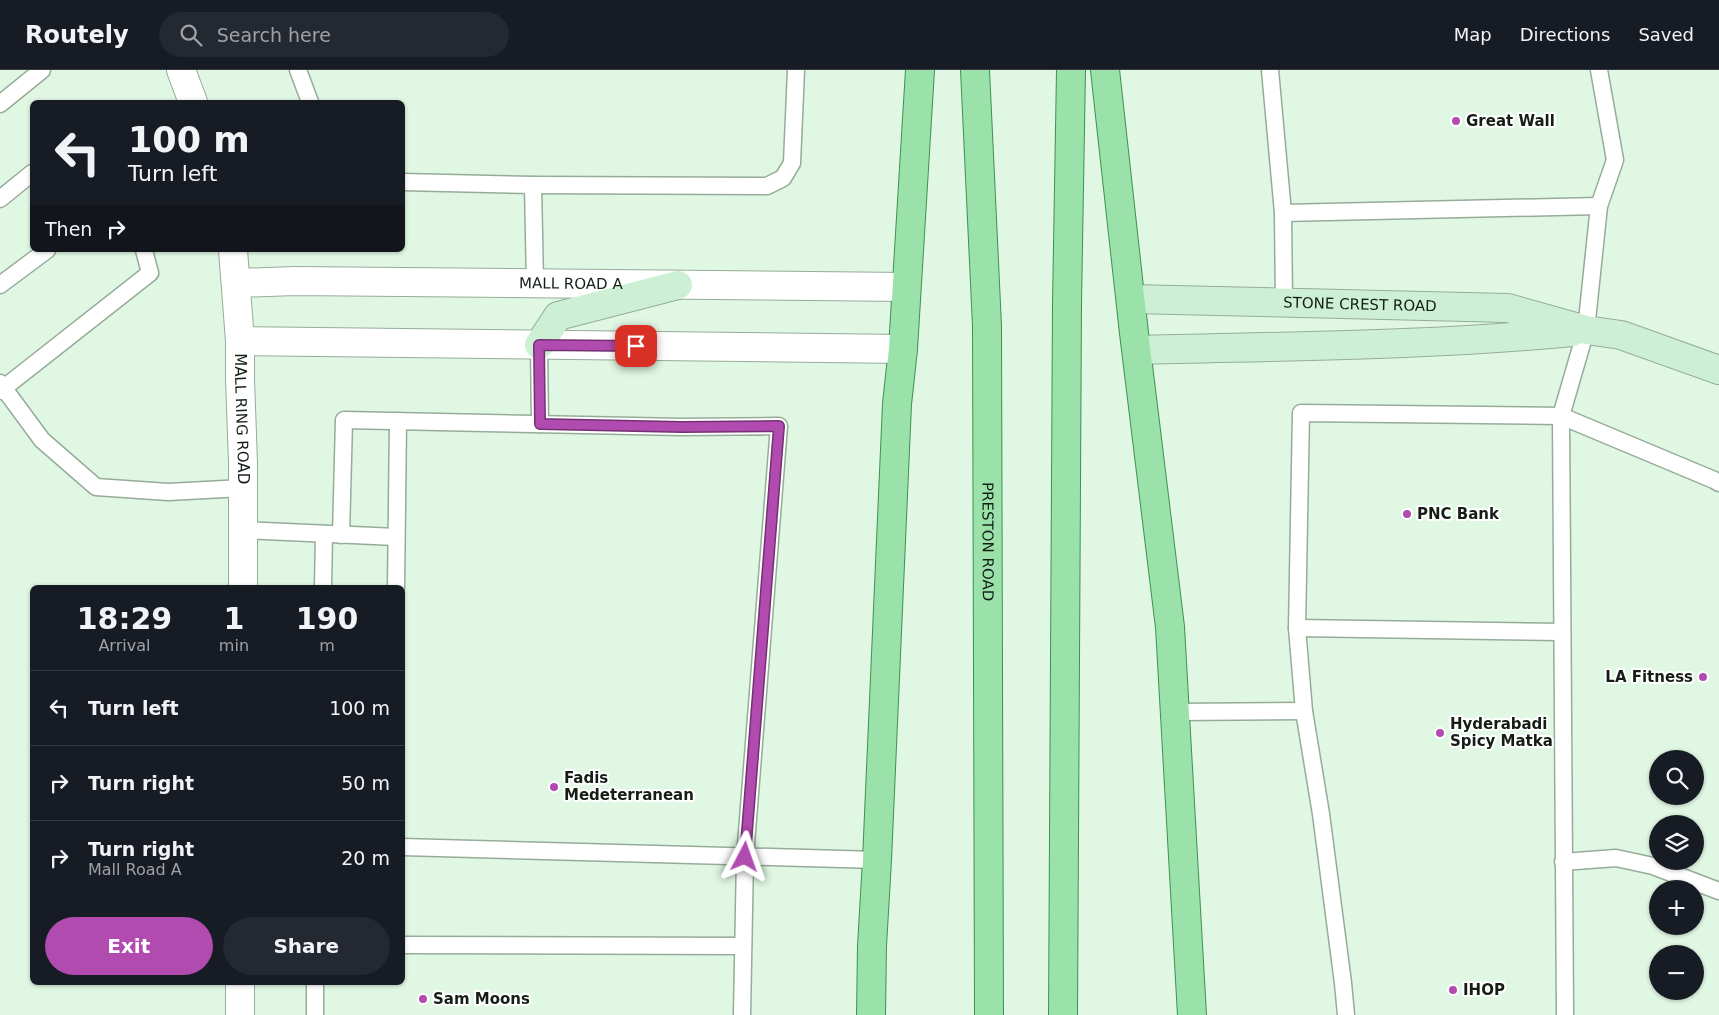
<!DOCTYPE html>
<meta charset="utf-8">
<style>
:root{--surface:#171b24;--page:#242831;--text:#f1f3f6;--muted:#9ea1a6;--line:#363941;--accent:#b14baf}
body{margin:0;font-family:"DejaVu Sans",sans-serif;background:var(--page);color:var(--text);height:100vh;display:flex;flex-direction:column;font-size:19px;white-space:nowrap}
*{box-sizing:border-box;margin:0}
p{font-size:16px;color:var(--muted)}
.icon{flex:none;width:28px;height:28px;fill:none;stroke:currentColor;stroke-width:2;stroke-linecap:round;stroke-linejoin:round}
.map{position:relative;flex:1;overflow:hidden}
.drawer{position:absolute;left:30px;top:515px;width:375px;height:400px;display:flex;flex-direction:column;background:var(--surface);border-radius:8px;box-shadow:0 1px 4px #0004}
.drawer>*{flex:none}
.banner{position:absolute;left:30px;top:30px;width:375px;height:152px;border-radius:8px;box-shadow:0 1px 4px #0004;background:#171b24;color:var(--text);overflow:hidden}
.buttons{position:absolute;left:1649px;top:680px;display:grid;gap:10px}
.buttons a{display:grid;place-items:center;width:55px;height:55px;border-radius:50%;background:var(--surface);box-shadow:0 1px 4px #0004;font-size:25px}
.pin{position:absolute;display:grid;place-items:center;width:42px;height:42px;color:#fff;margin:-21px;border-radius:10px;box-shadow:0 2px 8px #0006}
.me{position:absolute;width:55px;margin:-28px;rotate:4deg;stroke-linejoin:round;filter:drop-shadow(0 0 4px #0008)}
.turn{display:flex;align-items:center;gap:18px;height:105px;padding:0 15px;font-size:22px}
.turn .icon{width:65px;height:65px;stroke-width:2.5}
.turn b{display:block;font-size:35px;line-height:42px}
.then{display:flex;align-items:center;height:48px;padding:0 15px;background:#0003;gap:10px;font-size:19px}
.eta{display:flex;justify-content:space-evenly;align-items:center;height:85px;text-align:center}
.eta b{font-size:30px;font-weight:600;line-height:35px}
.primary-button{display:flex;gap:10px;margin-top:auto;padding:10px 15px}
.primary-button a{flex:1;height:58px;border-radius:30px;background:var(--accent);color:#fff;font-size:20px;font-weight:600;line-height:58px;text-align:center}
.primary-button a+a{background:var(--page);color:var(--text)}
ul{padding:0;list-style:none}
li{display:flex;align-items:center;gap:15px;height:75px;padding:0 15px;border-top:1px solid var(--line)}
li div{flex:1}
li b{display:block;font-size:19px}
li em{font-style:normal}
header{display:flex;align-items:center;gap:30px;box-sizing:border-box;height:70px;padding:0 25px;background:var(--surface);border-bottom:1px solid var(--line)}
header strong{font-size:24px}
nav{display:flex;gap:28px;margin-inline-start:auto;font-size:18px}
.search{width:350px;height:45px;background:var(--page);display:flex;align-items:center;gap:12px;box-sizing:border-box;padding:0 18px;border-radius:28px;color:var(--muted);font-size:19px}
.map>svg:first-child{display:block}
</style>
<header>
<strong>Routely</strong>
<div class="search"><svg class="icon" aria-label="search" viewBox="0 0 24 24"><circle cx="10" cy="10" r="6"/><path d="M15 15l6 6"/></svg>Search here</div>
<nav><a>Map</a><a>Directions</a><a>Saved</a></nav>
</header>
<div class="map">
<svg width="1719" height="945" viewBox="0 0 1719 945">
<rect width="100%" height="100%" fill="#e0f7e3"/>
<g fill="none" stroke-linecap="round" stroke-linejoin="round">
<g stroke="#96ac99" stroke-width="19">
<g id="lane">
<polyline points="298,0 310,32"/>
<polyline points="1270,0 1283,143 1284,233"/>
<polyline points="0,34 42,0"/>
<polyline points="402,112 533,115 535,214"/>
<polyline points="533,115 767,116 783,108 792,93 796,0"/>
<polyline points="0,129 32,103"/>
<polyline points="1283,143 1599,136"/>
<polyline points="0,215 47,180"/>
<polyline points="539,275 540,354"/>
<polyline points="0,313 42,370 96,417 168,422 243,418"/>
<polyline points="0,321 150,203 144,180"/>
<polyline points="243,460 396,467"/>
<polyline points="341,465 344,350 682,357 779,356 745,787 742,945"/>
<polyline points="323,518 324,464"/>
<polyline points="396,518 398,351"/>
<polyline points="1297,558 1562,562"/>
<polyline points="1175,642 1304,641"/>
<polyline points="402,777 877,790"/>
<polyline points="1563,792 1616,788 1653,796 1719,821"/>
<polyline points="402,875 743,876"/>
<polyline points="315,945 315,912"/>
<polyline points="1346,945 1343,913 1321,744 1304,641 1297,558 1301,343 1561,346 1714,410 1719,413"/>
<polyline points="1565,945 1561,346 1586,260 1599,136 1615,90 1599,0"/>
</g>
</g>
<g stroke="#96ac99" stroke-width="30">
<g id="street">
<polyline points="181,0 193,32"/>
<path id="s1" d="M 233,180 L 240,271 L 240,309 L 243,393 L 243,518"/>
<path id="s2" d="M 236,213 L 295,211 L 906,217"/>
<polyline points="240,271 903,279"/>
<polyline points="240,912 240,945"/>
</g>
</g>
<g stroke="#96ac99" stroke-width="30">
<g id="secondary">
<path id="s3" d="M 1131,229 L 1508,238 L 1586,260 L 1621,265 L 1719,300"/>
<polyline points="539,275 558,246 678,215"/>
<path d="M 1137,280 C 1282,276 1428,276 1572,262"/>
</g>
</g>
<g stroke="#409052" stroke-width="30">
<g id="primary">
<path id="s4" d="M 975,0 L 987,256 L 989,945"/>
<polyline points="1105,0 1134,263 1170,557 1192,945"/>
<polyline points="871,945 872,876 877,790 897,334 903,279 920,0"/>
<polyline points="1063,945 1067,234 1071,0"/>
</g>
</g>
<use href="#lane" stroke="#fff" stroke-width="16"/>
<use href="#street" stroke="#fff" stroke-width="28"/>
<use href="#secondary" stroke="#cdf0d5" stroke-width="28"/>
<use href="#primary" stroke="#9ae2aa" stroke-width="28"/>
</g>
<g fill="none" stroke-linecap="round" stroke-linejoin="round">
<g stroke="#733172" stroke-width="12">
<polyline id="route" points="636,276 539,275 540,354 682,357 779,356 745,787"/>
</g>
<use href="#route" stroke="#b14baf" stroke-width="9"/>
</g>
<g fill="#b14baf" stroke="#fff" stroke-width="2">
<circle cx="1456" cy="51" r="5"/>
<circle cx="1407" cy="444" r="5"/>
<circle cx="1703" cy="607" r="5"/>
<circle cx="1440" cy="663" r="5"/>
<circle cx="554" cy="717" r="5"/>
<circle cx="1453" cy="920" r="5"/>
<circle cx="423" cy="929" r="5"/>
</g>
<g text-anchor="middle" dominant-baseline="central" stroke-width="4" stroke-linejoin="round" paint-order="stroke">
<g font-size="15" font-weight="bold" fill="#151e16" stroke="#fff" text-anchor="start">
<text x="1466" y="51">Great Wall</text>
<text x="1417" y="444">PNC Bank</text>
<text x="1693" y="607" text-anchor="end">LA Fitness</text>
<text x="1450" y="654">Hyderabadi<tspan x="1450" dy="17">Spicy Matka</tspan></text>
<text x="564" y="708">Fadis<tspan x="564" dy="17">Medeterranean</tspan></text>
<text x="1463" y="920">IHOP</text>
<text x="433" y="929">Sam Moons</text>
</g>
<g font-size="15" fill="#151e16" stroke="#fff">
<text stroke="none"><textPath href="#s2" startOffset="335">MALL ROAD A</textPath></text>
<text stroke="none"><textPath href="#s3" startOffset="229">STONE CREST ROAD</textPath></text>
<text stroke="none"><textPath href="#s1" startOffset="169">MALL RING ROAD</textPath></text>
<text stroke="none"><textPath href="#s4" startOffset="472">PRESTON ROAD</textPath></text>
</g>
</g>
</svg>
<div class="buttons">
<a><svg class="icon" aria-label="search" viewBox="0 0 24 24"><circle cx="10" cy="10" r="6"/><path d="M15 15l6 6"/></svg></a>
<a><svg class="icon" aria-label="layers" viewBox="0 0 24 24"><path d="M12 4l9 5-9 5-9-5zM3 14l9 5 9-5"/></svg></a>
<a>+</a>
<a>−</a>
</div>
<div class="pin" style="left:636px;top:276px;background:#d93025"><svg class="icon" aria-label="arrive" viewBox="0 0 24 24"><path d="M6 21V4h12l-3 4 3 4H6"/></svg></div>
<svg class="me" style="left:745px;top:787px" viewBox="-20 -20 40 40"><path d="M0-17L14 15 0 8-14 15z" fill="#b14baf" stroke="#fff" stroke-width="4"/></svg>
<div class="banner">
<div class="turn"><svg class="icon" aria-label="left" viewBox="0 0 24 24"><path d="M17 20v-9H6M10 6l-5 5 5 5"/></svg><div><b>100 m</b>Turn left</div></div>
<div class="then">Then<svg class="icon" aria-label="right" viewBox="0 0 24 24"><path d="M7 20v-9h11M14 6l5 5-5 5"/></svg></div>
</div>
<section class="drawer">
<div class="eta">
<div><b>18:29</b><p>Arrival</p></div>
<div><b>1</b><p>min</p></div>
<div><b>190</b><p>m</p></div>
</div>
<ul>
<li><svg class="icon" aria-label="left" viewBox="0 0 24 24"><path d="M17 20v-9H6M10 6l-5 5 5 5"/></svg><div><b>Turn left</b></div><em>100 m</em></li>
<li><svg class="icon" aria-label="right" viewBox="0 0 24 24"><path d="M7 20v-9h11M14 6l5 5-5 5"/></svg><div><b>Turn right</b></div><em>50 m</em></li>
<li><svg class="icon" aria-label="right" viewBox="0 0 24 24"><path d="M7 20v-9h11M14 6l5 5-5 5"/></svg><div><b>Turn right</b><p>Mall Road A</p></div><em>20 m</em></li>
</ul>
<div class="primary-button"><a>Exit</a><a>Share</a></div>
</section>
</div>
